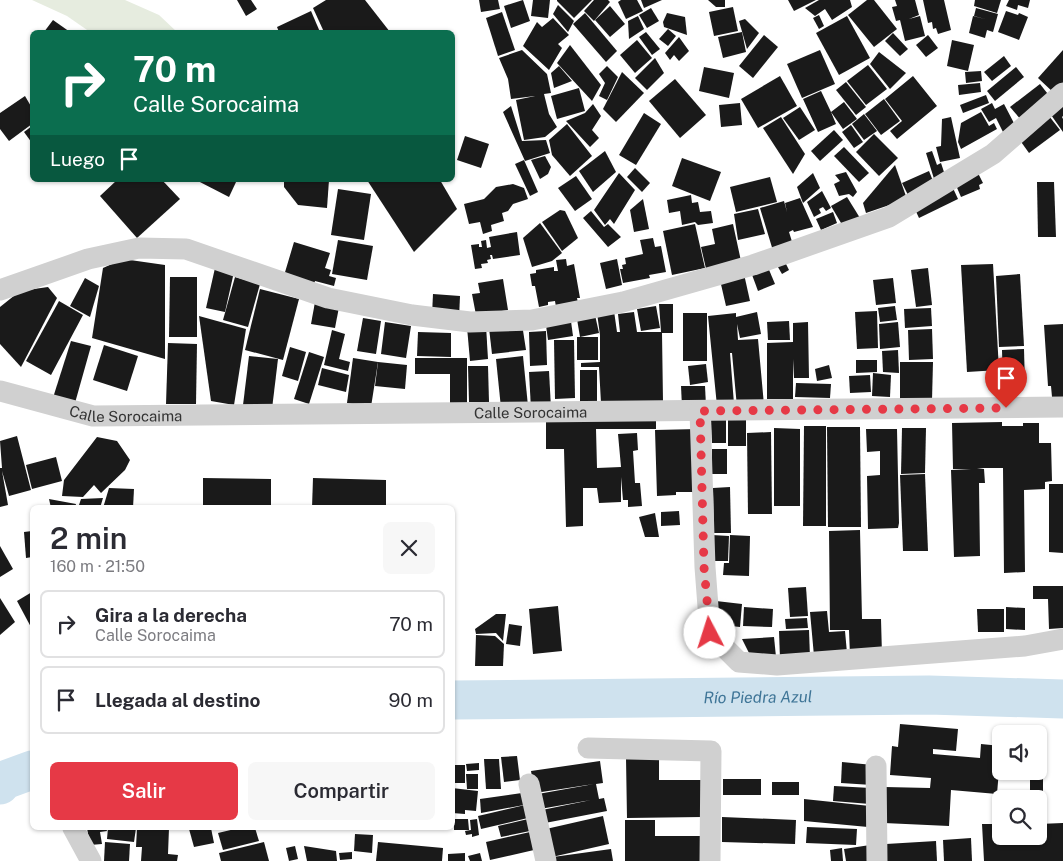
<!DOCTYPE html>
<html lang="es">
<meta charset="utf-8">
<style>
:root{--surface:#fff;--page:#f7f7f7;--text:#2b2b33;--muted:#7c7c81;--line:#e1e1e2;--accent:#e63946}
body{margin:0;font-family:"Public Sans",sans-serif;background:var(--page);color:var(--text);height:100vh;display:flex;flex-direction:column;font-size:19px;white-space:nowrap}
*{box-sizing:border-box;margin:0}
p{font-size:16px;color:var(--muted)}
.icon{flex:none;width:28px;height:28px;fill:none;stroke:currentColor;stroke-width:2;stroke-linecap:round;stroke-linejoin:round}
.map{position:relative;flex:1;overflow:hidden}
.panel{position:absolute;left:30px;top:505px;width:425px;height:325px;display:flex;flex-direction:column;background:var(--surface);border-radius:8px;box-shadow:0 1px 4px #0004}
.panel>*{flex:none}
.top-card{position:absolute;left:30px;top:30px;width:425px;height:152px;border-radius:8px;box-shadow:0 1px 4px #0004;background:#0b6e4f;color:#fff;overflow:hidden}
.tools{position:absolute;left:992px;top:725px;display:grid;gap:10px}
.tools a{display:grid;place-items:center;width:55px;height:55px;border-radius:8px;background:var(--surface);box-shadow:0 1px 4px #0004;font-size:25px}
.pin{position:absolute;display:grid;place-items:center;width:42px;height:42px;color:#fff;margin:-51px -21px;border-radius:50% 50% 50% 0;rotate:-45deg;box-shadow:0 0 5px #0007}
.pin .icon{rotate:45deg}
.me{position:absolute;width:55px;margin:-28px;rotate:355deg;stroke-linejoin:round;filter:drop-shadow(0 0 4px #0008)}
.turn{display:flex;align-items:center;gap:18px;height:105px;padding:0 20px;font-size:22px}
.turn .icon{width:65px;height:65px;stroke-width:2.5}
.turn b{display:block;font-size:35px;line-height:42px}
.then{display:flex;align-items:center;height:48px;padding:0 20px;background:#0003;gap:10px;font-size:19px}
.round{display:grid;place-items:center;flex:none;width:52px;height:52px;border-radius:8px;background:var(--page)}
.head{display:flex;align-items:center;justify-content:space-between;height:85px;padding:0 20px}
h1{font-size:30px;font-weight:600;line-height:38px}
.action{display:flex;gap:10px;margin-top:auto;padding:10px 20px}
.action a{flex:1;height:58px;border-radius:8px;background:var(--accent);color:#fff;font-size:20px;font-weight:600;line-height:58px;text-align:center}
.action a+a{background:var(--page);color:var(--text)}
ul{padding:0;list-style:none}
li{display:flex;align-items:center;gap:15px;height:68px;margin:0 10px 8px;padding:0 10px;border:2px solid var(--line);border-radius:8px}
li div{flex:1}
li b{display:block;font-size:19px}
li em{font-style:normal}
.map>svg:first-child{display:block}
</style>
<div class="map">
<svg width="1063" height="861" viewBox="0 0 1063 861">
<rect width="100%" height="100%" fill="#fff"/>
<polygon fill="#e6ecdf" points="32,0 125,0 159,15 177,32 90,32 67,16"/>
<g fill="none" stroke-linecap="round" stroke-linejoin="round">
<g stroke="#cfe2ee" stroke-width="39">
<path id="s1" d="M 452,700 L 929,695 L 1063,699"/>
<polyline points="0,785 2,781 32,770"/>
</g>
</g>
<g fill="#1a1a1a">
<polygon points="237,0 251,0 257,9 246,16"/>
<polygon points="326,0 365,0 390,32 324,32 313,8"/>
<polygon points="479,0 498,0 500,9 481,12"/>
<polygon points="523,0 530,21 511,28 504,6"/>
<polygon points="533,0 550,0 548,18 531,16"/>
<polygon points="557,0 592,0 574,18 557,1"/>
<polygon points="594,0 608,0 610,2 594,21 584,11"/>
<polygon points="621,0 637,0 643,11 626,19 618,2"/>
<polygon points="641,0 662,0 644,8"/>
<polygon points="708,0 725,0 725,7 716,7"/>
<polygon points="788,0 816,0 794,11"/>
<polygon points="819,0 850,0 852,7 832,20 825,9 815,16 805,8"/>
<polygon points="867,0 874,0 897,29 874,47 848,15"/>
<polygon points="895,0 915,0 919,15 909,19 920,16 925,36 905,41 900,20 896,21 892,7 897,6"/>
<polygon points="923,0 944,0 951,30 938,34 936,28 933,29 932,22 928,23"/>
<polygon points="975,0 1001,0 997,13 974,6"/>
<polygon points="1009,0 1030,0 1028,8 1018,5 1017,10 1006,6"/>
<polygon points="558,5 574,21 568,32 553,14"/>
<polygon points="610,6 625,24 610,37 595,20"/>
<polygon points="733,7 738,31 714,36 709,12"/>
<polygon points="651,8 659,21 647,28 639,15"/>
<polygon points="976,8 998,14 993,32 987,30 985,38 969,33 973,16 985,19 974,16"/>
<polygon points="311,11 320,32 279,32 277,27"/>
<polygon points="1006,11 1018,15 1019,13 1028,17 1019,40 998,32"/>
<polygon points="502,12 515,50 498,56 486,18"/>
<polygon points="585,13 617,51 606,62 573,24"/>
<polygon points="667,13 685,17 687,35 664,27 663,22"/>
<polygon points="819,15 824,26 819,29 813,18"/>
<polygon points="638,16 644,29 629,39 628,21"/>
<polygon points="847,16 870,58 839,75 816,33"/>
<polygon points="553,18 569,35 558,44 562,48 549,70 523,46 537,22 542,27"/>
<polygon points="745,19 759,33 747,49 739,21"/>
<polygon points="53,20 70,32 44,32"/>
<polygon points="668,29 676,36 668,46 659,39"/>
<polygon points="646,32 660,49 652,55 639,37"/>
<polygon points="742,32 746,52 723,58 718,37"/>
<polygon points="893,33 908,49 900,56 885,41"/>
<polygon points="764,35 778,47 753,78 739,66"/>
<polygon points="928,35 938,48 926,57 916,45"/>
<polygon points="679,37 689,51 679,61 674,55 670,60 665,53"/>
<polygon points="637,40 652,58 635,73 620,55"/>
<polygon points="952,40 974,45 968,71 947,66"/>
<polygon points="570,45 601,85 592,101 557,63"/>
<polygon points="522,50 547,74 551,93 544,94 549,114 557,127 545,137 524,140 516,100 535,96 511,99 508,79 499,58"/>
<polygon points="820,50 835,84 802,98 787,64"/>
<polygon points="1063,50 1063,86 1055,94 1038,78"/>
<polygon points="879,52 906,73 890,89 870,64"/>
<polygon points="1004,56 1011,66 992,81 984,72"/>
<polygon points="655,58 664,73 647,90 635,78"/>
<polygon points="868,65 887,89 866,105 847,81"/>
<polygon points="559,66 572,81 554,88 551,73"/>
<polygon points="607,66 618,77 607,100 599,96 605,83 599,74"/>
<polygon points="704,67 734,73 729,98 699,91"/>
<polygon points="1016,67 1024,77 995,101 987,91"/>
<polygon points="981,71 982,81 966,83 965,72"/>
<polygon points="622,72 644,93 616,122 603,109"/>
<polygon points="780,76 797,106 758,128 741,99"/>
<polygon points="913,76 937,106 897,139 890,131 902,121 885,99"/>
<polygon points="675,79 706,115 680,138 649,101"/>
<polygon points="846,82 866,107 856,115 836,90"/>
<polygon points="980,83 981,92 959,95 958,85"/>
<polygon points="1040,84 1051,98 1022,121 1010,107"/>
<polygon points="579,88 585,111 557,119 551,96"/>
<polygon points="821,91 831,112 844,102 857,119 843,129 831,112 836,124 818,132 803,99"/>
<polygon points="986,95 989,103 963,113 960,105"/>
<polygon points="25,96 32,108 32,124 9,141 0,129 0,113"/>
<polygon points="884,99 900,121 881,135 865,114"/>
<polygon points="740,103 742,125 721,127 719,105"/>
<polygon points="992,103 995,109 1004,104 1016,127 1004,134 996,118 989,122 981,109"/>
<polygon points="593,104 601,116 592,130 599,138 590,147 566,121 585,113"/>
<polygon points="1063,104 1063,116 1062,117 1063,119 1063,132 1049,112"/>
<polygon points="511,106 522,141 546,140 550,153 525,161 503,112"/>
<polygon points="800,107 815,130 799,140 783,118"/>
<polygon points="981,112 989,126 994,123 997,129 961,149 958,142 961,123"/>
<polygon points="644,113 661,124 636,165 619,155"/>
<polygon points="864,114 877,131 864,140 852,124"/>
<polygon points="1049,116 1060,130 1029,153 1019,139"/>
<polygon points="781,117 805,154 793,174 763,128"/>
<polygon points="951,117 960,158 940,162 936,147 941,146 942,119"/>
<polygon points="567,124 592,156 570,176 552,155 549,140"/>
<polygon points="851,125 863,142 854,148 842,132"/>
<polygon points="32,126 32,143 24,132"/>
<polygon points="834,130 843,140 820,161 811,151"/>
<polygon points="874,134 898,158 879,176 856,152"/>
<polygon points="465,136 489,144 481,168 457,160"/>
<polygon points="844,147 869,173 859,182 834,156"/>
<polygon points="605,151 616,172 593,192 579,171"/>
<polygon points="932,151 937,165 941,163 946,178 935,182 926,153"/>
<polygon points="545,156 551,167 548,174 540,179 531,160"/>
<polygon points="682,158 721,172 710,201 672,186"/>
<polygon points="524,160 538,192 530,196 515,164"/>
<polygon points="895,165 907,199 866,213 863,203"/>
<polygon points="635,168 650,183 642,192 627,177"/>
<polygon points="929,171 935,186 909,197 902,183"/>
<polygon points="846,172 857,192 853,197 849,194 839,196 834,184 840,181 835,175"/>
<polygon points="619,173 635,190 614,224 610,219 605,225 594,210"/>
<polygon points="813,173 820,188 803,203 797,187"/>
<polygon points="978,173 983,183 979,185 980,189 961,197 955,183"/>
<polygon points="576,176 592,199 575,211 558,188"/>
<polygon points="770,177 777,202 736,212 730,187"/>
<polygon points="117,180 162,180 180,199 137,238 100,196"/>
<polygon points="196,180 237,180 229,197"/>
<polygon points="284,180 329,180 327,208 298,205 284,187"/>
<polygon points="367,180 440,180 457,209 414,252"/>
<polygon points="1037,182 1054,182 1056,237 1038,237"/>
<polygon points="513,184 524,188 528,199 513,204 508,211 502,213 504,221 491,225 492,231 483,234 480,222 469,224 464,204 484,199 496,187"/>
<polygon points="952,186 958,199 919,218 913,205"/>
<polygon points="338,189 371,194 364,240 331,235"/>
<polygon points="822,191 831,208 826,211 823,207 819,209 821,213 814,217 807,202"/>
<polygon points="691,195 692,203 698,202 700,212 711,211 713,223 698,225 695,222 682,225 680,211 669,213 667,200"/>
<polygon points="847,197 860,218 844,228 831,206"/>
<polygon points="800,198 813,227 794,232 793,230 789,232 794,248 774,254 760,208 784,201 787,212 785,203"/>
<polygon points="643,199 649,229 634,232 630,210"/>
<polygon points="758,209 765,234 738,240 734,214"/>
<polygon points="560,210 565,211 578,238 562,251 542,222"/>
<polygon points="591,211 604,227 608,224 621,237 608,247 583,218"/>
<polygon points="833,212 837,223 821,230 816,219"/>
<polygon points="540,223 562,253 552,261 532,267 523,238"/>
<polygon points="695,224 705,268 672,275 663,231"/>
<polygon points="733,224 741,261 707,273 701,247 715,244 712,229"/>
<polygon points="517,232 520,255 493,259 492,255 490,255 491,259 487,260 488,263 481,264 482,268 475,269 471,245 479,244 479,247 482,247 481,241 486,240 487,248 491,247 489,237"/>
<polygon points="653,238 655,247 661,246 666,272 649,275 650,278 623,283 620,269 623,269 622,265 626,264 625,258 643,254 640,240"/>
<polygon points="338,240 373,246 367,280 332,274"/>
<polygon points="294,242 330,253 325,268 331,270 329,276 336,278 334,286 315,281 313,287 283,279"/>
<polygon points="783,258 789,270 782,274 775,262"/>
<polygon points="123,259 165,265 165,359 92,338 103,268"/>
<polygon points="566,259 567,266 574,264 580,298 577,298 578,303 556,307 555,301 548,302 548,305 539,307 535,286 532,286 530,274 536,273 536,270 554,267 554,271 558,271 556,260"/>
<polygon points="617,259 622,285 606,289 600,263"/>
<polygon points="993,264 999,370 967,372 961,265"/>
<polygon points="767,265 775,284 758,291 751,272"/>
<polygon points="215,268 234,272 225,312 206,308"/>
<polygon points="928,268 932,305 916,307 911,270"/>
<polygon points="744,274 750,301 726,306 720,280"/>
<polygon points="1020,274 1024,346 999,347 996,276"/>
<polygon points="170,277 197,277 197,337 169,337"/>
<polygon points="235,277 260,284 248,327 223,320"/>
<polygon points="85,278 99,286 90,317 70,306"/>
<polygon points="893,278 896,303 876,305 873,280"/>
<polygon points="503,279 508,310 476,315 472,294 480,293 478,283"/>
<polygon points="48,287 57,298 21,367 0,344 0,307 20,291"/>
<polygon points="260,289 299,299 283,360 245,350"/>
<polygon points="433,294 460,296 459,318 432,315"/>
<polygon points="59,301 83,315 51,375 26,361"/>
<polygon points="315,302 339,307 335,328 311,324"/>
<polygon points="659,304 673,304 673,333 662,333 663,402 601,403 599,367 581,367 581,363 600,362 600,335 597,313 614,311 617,332 620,332 618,314 634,312 637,332 661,332"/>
<polygon points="656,306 660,328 641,331 637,309"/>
<polygon points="895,306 897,320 880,322 878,308"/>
<polygon points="931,308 932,326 905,328 904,309"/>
<polygon points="877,311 878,348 857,349 855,312"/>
<polygon points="757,312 761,334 740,338 737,324 738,340 758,339 764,405 737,407 732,353 730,353 734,404 717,406 708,316 736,313 736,317"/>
<rect x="683" y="313" width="24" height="48"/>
<polygon points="570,314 573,336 548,340 545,318"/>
<polygon points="595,315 599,333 580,337 577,319"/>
<polygon points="199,316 246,329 234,405 211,401"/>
<polygon points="363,318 381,321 376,354 357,351"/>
<polygon points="789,321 790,340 768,340 767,322"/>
<polygon points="385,322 411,326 406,358 381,354"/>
<polygon points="808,322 809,378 794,378 793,359 793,399 767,399 767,343 793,342 793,323"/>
<polygon points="898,322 900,347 880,349 879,324"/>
<polygon points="522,324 526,350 492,354 489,328"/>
<polygon points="1063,324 1063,397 1052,397 1051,386 1048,386 1044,325"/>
<polygon points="486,326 488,359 470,361 467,327"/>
<polygon points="932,329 933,359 909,360 908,330"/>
<polygon points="332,330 345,334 339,359 350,362 348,371 324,365"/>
<polygon points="546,331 547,365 530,366 529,332"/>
<polygon points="418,332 451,333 451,357 417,356"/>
<rect x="577" y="337" width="21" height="23"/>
<polygon points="554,340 574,340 575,398 555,399"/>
<polygon points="71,341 91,346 73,410 51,404"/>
<polygon points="168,343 197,344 196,404 166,404"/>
<polygon points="104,345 138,356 127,391 93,380"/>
<polygon points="290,347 306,352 298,381 282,376"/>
<polygon points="1024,349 1025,386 1003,387 1002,350"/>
<polygon points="898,350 899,373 883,372 882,351"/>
<polygon points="309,352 324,357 309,404 294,399"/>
<polygon points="249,356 278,359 272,409 243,405"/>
<polygon points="523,356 528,406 501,408 496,359"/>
<polygon points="353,358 378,362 371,407 347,403"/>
<polygon points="415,358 467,358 467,403 450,403 450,374 415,374"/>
<polygon points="856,360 877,360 877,372 856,373"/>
<polygon points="378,362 407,365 405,389 375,386"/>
<polygon points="900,362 933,362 932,400 900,400"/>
<polygon points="706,364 708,382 690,385 688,366"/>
<polygon points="829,365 832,378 817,381 815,369"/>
<polygon points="468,366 488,366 489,402 469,402"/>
<polygon points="322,368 349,375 346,392 318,385"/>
<rect x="580" y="370" width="17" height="35"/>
<polygon points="549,371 551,408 531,409 529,372"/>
<polygon points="873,373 891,375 890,397 872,396"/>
<polygon points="870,375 871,392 850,393 849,376"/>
<polygon points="796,383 831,384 830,398 795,397"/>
<polygon points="681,386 705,386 706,406 682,407"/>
<polygon points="656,415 656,429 596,429 597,468 621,467 618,434 637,433 638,450 633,451 635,483 640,483 642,506 628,507 628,500 623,500 621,477 621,502 599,503 597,488 583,488 583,526 566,527 564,449 546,449 546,416"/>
<rect x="728" y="415" width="18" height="31"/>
<polygon points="726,416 726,443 712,443 711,417"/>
<polygon points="1002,422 1002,426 1023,426 1023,423 1039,423 1039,443 1051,443 1052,481 1045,482 1045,489 1024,490 1025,572 1004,573 1003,468 977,468 984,469 985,483 979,483 980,556 954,557 951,470 971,469 953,469 952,423"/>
<polygon points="804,426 826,426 826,526 803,526"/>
<polygon points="827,427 860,427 861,527 828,527"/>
<polygon points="774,428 800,429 800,506 774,506"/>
<polygon points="902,428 926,428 925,473 901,474"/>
<polygon points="698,429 699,492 676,492 676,495 657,496 655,430"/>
<polygon points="866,429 897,429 899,523 898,528 868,529 867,476 880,475 880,451 867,452"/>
<polygon points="771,432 772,514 748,514 747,433"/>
<polygon points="17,436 31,490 9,496 2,471 8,505 0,507 0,468 2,468 0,441"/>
<polygon points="97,437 117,441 130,460 125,470 101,493 94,485 83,497 62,496 64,480"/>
<rect x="712" y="449" width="15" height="25"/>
<polygon points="56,457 62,481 32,489 26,465"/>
<polygon points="925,474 928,551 903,551 900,475"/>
<polygon points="203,478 271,479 271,508 203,508"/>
<polygon points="313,478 386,480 386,508 312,508"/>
<polygon points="1049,484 1063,484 1063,553 1049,552"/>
<polygon points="730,487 731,533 714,533 713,488"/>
<polygon points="109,488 134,489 133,508 103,508"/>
<polygon points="103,498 100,508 78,508 81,499"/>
<polygon points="49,499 76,504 75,508 51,508"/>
<polygon points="679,511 680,525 661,526 661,512"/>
<polygon points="655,513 659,537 645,537 639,517"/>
<polygon points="860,530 862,619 881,619 882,655 850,656 849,630 830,630 829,531"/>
<polygon points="32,531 32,557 26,558 24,532"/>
<polygon points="712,535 729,536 728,561 712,561"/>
<polygon points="730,535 750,536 749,576 723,575 724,563 729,563"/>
<polygon points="0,546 13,569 0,577"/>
<polygon points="1033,586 1063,586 1063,628 1049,629 1048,599 1033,599"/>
<polygon points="806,587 808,616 790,617 788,588"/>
<polygon points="32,592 32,629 17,601"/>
<polygon points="0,598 15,622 0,635"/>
<polygon points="716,601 742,604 740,627 713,624"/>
<polygon points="558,606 562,651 533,654 529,609"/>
<polygon points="744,607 773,609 772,627 743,626"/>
<polygon points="1006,607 1025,608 1025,630 1006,629"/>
<polygon points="977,609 1004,609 1004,632 978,632"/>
<polygon points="827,611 829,632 845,631 847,653 814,656 810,612"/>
<polygon points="496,614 506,614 503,641 496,633 476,634 475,629"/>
<polygon points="807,618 808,628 786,629 785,619"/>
<polygon points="509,624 522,626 520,646 506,644"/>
<polygon points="809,630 810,658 780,659 779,631"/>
<polygon points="476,635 495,636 504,644 503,666 475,666"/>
<polygon points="774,637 776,657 752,659 742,639"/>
<polygon points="900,724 958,729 956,751 933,749 933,754 980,758 981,744 1001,746 997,794 951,790 949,826 884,823 885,787 930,788 931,778 890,775 892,746 898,747"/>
<polygon points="517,756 520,780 504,782 501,757"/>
<polygon points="1039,757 1043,757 1043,791 1030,791 1030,771 1039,771"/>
<polygon points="626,758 659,758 659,780 701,780 702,817 627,818"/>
<polygon points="484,759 499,759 501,789 486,789"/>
<polygon points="600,761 603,783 596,784 599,799 604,798 607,811 545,823 542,810 591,800 540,809 538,794 594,784 535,793 531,771"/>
<polygon points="842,762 873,765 872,785 841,783"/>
<polygon points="479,763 479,770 467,771 466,764"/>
<rect x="455" y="765" width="10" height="18"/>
<polygon points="466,774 478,774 478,789 467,789"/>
<rect x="723" y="779" width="38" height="16"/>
<rect x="772" y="782" width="27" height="13"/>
<polygon points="834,786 871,788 870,804 833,801"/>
<polygon points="452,788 478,791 476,811 465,810 465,814 452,813"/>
<polygon points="522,793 524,805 481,813 480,799"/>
<polygon points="1002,794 1045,797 1043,823 1039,822 1039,799 1002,799"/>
<polygon points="804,799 870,806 868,827 804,821"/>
<polygon points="993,799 1001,800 1001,820 992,819"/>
<polygon points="529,804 532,817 481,829 478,816"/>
<polygon points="603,816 609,844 552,857 546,829"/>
<polygon points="722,817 796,820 795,844 722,842"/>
<polygon points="454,819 468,819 469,830 454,830"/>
<polygon points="477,819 479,835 472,837 472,834 466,835 465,831 471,830 470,820"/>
<polygon points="528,819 530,831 501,837 498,826"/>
<polygon points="625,820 655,820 655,836 701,836 702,861 625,861"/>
<polygon points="1063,823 1063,861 984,861 982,824 1001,824 1001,836 1039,836 1039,824"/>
<polygon points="807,827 857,829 856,845 806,843"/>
<polygon points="87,828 106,828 107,831 100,832 102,844 90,845"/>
<polygon points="108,828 136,828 134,842 107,839"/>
<polygon points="137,828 169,828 168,854 178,855 177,861 141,861 142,847 136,847"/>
<polygon points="195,828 211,828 214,843 194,847 189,829"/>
<polygon points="239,828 255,828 259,841 223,850 218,833"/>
<polygon points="530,832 534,850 490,860 486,842"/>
<polygon points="355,834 373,835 372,853 354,851"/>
<polygon points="971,838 972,861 944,861 943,840"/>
<polygon points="936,841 937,861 887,861 886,844"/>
<polygon points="105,842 130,844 129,861 104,861"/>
<polygon points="264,842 269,861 221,861 219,853"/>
<polygon points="378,842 443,848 442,861 376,861"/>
<polygon points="870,845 872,861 846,861 844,849"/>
<polygon points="295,846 298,859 289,861 286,848"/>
<polygon points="304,846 336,851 337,861 307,861"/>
<polygon points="842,848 843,861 831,861 830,850"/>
<polygon points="611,849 613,861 553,861 553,857"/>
<polygon points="352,852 352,859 340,860 339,853"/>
<polygon points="465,853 465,861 448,861 448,854"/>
<polygon points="480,853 482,861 470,861 468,856"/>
</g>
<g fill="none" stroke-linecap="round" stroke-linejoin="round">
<g stroke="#d0d0d0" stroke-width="21">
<polyline points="0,290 88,259 139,248 186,249 328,298 412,315 470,322 532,320 623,302 753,265 889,217 993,154 1063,93"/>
<path id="s2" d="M 0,391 L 93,416 L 1063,407"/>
<polyline points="700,411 705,567 710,633 739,662 777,665 1025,646 1063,639"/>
<polyline points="588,748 711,751 710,861"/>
<polyline points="876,766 877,861"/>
<polyline points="529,784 546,861"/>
<polyline points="73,828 91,861"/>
</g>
</g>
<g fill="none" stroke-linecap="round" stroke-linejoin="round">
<polyline stroke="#e63946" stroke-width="9" stroke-dasharray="0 16.2" points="710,633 704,567 700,411 1006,408"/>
</g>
<g text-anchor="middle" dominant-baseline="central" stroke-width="5" stroke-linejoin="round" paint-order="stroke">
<g font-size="15" fill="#333" stroke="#fff">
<text stroke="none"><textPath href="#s2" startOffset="129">Calle Sorocaima</textPath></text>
<text stroke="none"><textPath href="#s2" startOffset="534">Calle Sorocaima</textPath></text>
</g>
<g font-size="16" font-style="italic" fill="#3f7597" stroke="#fff">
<text stroke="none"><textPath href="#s1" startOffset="306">Río Piedra Azul</textPath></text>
</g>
</g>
</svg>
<div class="tools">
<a><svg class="icon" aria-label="sound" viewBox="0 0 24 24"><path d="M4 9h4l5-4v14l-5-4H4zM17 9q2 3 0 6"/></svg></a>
<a><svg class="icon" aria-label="search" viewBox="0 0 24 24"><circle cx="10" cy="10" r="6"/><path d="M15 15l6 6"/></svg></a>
</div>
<div class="pin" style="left:1006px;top:408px;background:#d93025"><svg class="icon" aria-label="arrive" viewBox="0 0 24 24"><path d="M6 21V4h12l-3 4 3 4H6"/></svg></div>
<svg class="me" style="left:710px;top:633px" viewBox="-20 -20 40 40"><circle r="19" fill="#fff"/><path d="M0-13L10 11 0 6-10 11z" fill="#e63946"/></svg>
<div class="top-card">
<div class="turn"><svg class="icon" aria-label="right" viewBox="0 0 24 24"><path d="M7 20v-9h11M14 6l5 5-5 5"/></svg><div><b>70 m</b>Calle Sorocaima</div></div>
<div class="then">Luego<svg class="icon" aria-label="arrive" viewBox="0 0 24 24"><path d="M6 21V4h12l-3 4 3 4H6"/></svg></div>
</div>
<section class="panel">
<div class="head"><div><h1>2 min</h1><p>160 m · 21:50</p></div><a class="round"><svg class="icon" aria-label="close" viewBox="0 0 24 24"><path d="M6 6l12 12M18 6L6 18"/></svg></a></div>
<ul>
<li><svg class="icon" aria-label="right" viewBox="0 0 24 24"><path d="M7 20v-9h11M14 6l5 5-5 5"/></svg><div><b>Gira a la derecha</b><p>Calle Sorocaima</p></div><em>70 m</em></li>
<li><svg class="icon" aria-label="arrive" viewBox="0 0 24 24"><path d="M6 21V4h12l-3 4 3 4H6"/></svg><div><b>Llegada al destino</b></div><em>90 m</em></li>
</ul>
<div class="action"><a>Salir</a><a>Compartir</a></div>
</section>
</div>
